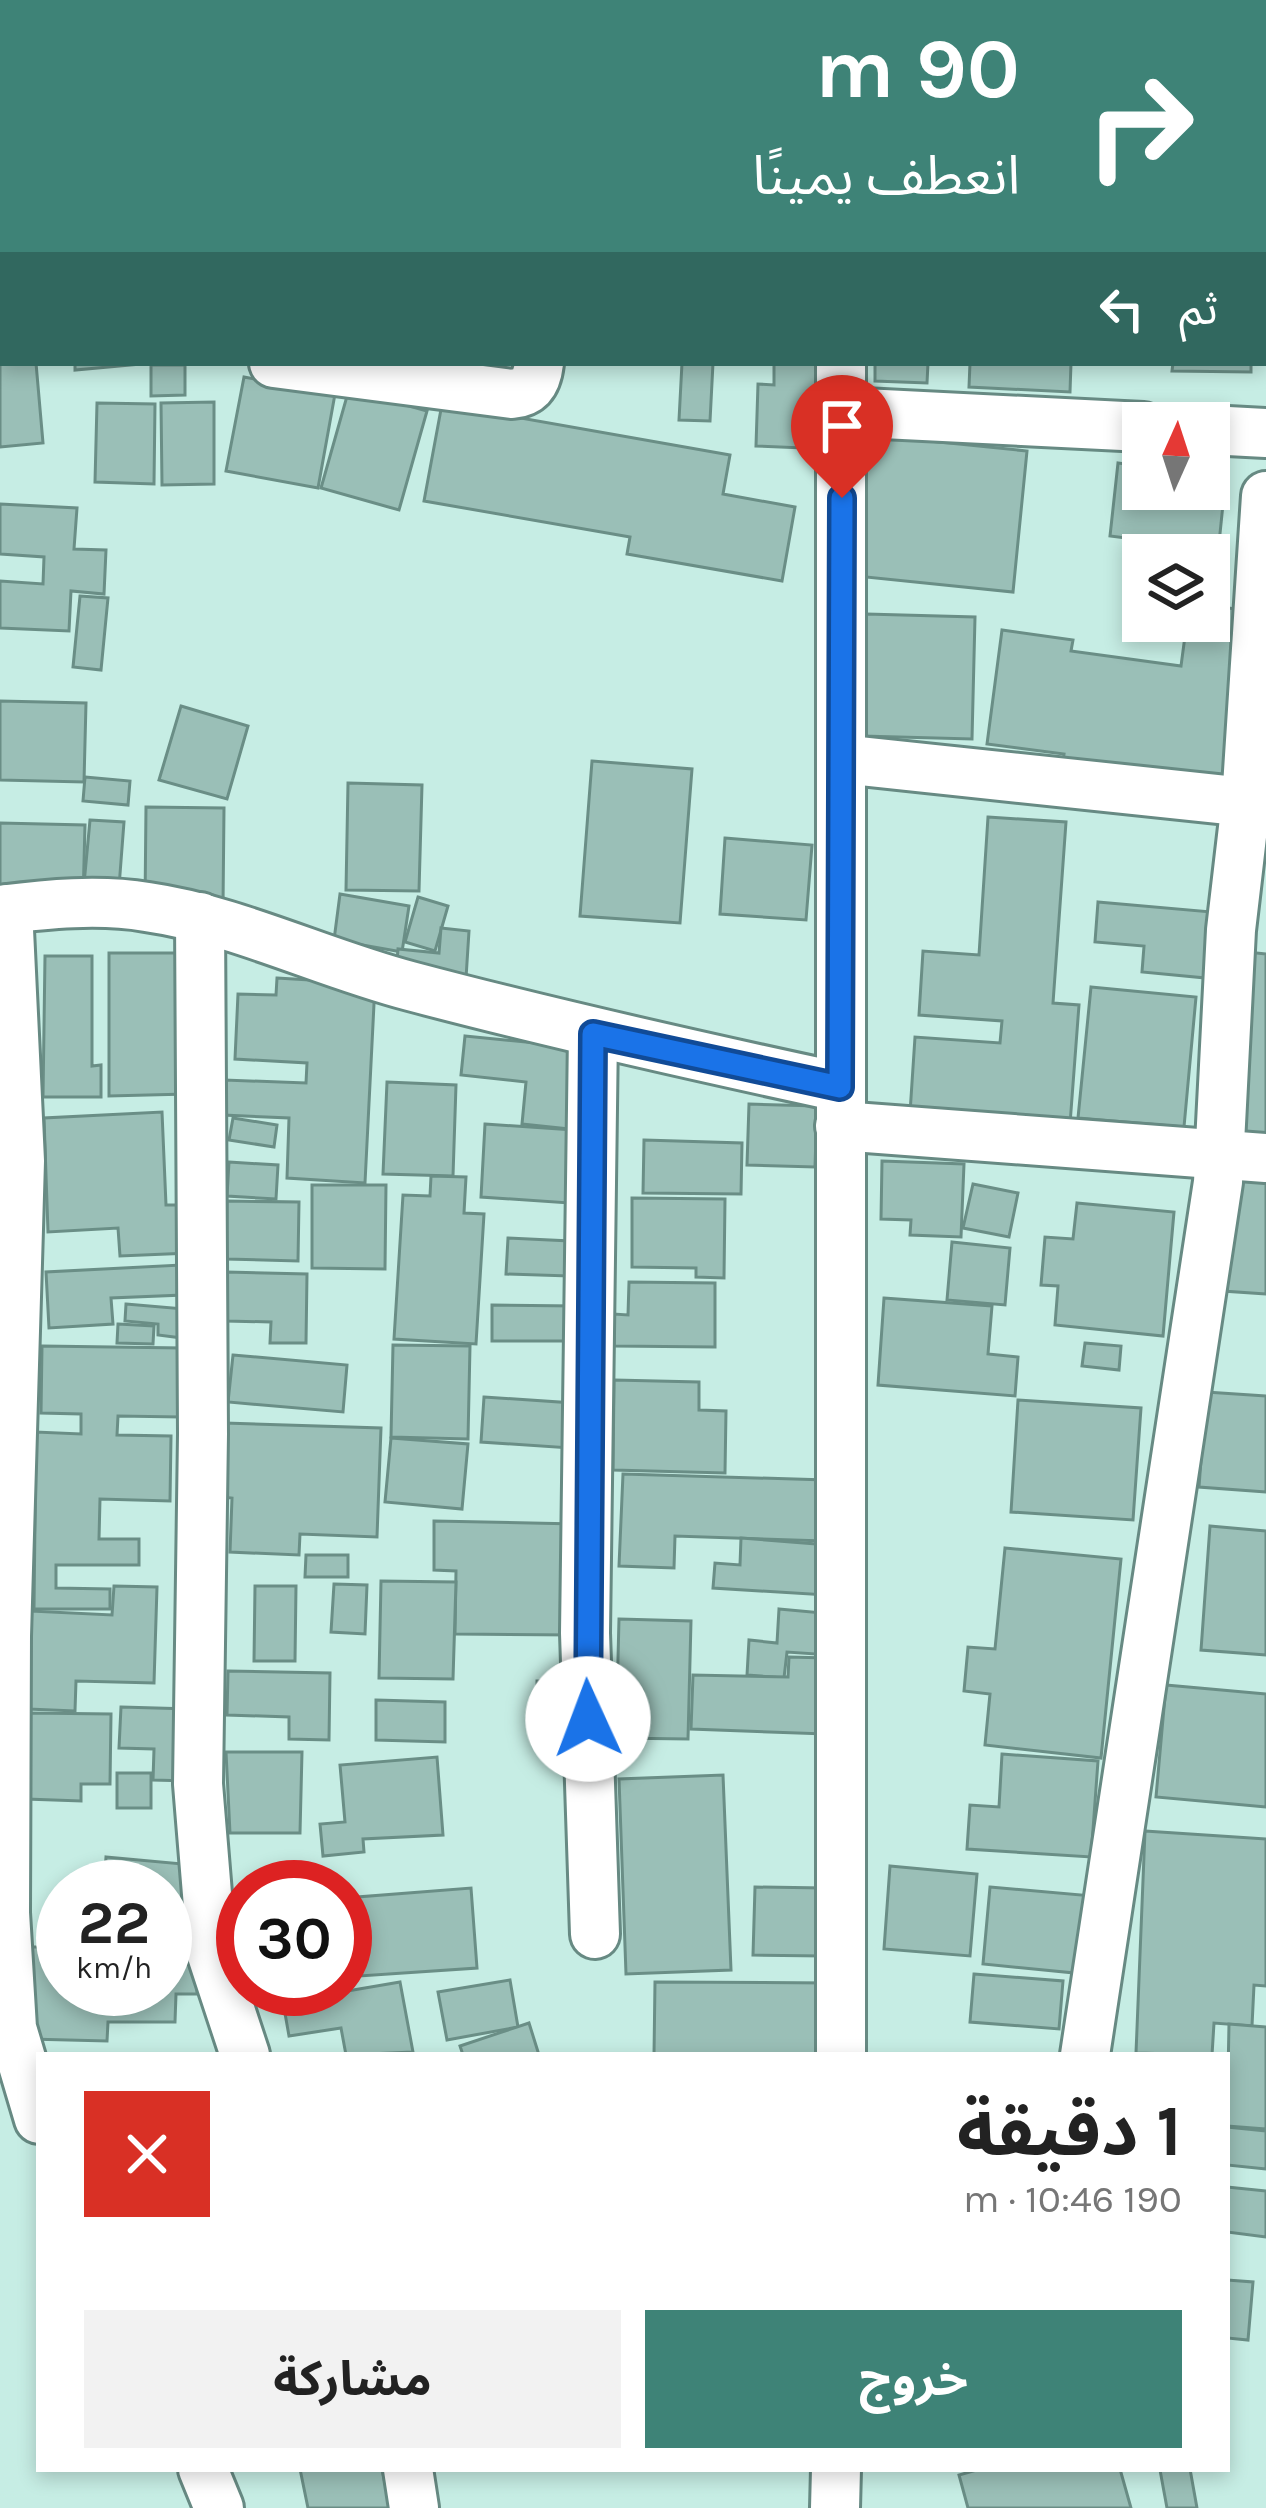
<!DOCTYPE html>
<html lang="ar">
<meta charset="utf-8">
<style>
:root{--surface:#fff;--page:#f2f2f2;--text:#222;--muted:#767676;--accent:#3e8377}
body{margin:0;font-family:Karla,"Noto Sans Arabic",sans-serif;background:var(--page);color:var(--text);direction:rtl;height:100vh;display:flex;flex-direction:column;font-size:45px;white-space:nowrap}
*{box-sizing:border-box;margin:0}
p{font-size:39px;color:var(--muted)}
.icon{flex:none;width:66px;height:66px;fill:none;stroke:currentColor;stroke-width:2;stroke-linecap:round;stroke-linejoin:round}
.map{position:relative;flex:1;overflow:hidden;direction:ltr}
.side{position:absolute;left:36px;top:2052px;width:1194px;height:420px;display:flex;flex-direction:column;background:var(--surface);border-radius:0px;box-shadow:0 6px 18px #0003;direction:rtl}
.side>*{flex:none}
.banner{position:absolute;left:0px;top:0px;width:1266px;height:366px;box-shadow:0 6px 18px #0003;direction:rtl;background:#3e8377;color:#fff;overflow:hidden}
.needle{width:78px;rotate:3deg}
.buttons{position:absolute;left:1122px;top:402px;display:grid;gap:24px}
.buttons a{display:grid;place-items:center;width:108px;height:108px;border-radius:0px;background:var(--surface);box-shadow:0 6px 18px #0003;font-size:60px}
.speed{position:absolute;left:36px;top:1860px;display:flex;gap:24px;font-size:60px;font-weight:700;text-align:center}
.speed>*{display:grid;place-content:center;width:156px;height:156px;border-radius:50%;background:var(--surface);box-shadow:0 6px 18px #0003;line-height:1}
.speed small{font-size:30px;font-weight:400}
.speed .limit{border:18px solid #d22;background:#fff;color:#111}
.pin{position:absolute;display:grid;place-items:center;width:102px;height:102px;color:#fff;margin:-123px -51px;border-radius:50% 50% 50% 0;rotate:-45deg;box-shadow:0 0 12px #0007}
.pin .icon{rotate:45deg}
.me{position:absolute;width:132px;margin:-66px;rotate:358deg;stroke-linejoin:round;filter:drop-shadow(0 0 9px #0008)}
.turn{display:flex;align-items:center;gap:42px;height:252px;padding:0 48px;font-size:54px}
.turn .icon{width:156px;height:156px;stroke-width:2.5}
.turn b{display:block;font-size:84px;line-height:102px}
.then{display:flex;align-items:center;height:114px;padding:0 48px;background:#0003;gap:24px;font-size:45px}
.round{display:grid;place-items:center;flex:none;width:126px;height:126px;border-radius:0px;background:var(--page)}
.summary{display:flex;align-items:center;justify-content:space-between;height:204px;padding:0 48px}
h1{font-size:72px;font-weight:700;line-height:90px}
.action{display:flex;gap:24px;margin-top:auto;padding:24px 48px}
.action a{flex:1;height:138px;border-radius:0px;background:var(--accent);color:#fff;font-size:48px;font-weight:700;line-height:138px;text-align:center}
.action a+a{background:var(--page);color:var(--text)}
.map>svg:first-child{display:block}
</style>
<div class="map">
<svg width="1266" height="2508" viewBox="0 0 1266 2508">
<rect width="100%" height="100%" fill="#c6ede4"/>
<g fill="#9abfb7" stroke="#6a8e86" stroke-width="3">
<rect x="316" y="0" width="140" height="3"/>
<polygon points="689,0 732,0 836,3 689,3"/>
<polygon points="905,0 1208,0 905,3"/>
<polygon points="3,187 3,274 0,275 0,188"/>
<polygon points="0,363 36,363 43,443 0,447"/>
<polygon points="75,363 152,363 75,370"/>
<polygon points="682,363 713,363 710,421 679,420"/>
<polygon points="774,363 831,363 827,449 756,446 758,384 774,385"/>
<polygon points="875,363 928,363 927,383 875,381"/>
<polygon points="970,363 1071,363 1070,392 969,387"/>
<polygon points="1173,363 1251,363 1251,372 1172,371"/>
<polygon points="151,365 185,365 185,395 151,396"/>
<polygon points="244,377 335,394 318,488 226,471"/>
<polygon points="349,389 427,411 399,510 321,488"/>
<polygon points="214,402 214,484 162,485 161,403"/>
<polygon points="97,403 155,404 154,484 95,482"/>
<polygon points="442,404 730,455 723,494 795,507 782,581 627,554 630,537 424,501"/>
<polygon points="870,435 1027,451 1013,592 856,576"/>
<polygon points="1118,463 1143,466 1143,489 1209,489 1209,473 1226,475 1214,592 1209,591 1209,555 1143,555 1140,568 1142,540 1110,536"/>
<polygon points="0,504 77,508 74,549 106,550 104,594 71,591 69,631 0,628 0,581 43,584 44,557 0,554"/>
<polygon points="80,596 108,598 101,670 73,667"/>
<polygon points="1209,605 1248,611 1223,791 1062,768 1064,754 987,744 1002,630 1073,640 1071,651 1181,666 1187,621 1209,621"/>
<polygon points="866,614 975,617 972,739 862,736"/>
<polygon points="0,701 86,703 84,782 0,780"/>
<polygon points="181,706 248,726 227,799 159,780"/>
<polygon points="592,761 692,769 680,923 580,916"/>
<polygon points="85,777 130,781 128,805 83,801"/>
<polygon points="348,783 422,785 419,891 346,890"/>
<polygon points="146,807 224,808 223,906 145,904"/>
<polygon points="988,817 1066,822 1053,1003 1079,1005 1070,1124 910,1113 915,1037 1000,1043 1002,1021 919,1015 923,951 979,955"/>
<polygon points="90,820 124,822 119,887 84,884"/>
<polygon points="0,823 85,825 83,900 0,898"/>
<polygon points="725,838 812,845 806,920 720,914"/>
<polygon points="340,894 409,906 402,952 334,940"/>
<polygon points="418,897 448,906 435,951 405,942"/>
<polygon points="1098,902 1212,912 1206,978 1142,972 1144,946 1095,942"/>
<polygon points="441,928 469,931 466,978 396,972 398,949 439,953"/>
<polygon points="1247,952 1266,954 1266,1138 1232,1135"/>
<polygon points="109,953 187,953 187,1094 109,1096"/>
<polygon points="45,956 92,956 92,1066 101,1065 101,1097 43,1097"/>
<polygon points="277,978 375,984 365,1183 287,1178 289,1118 223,1115 225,1080 306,1083 307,1063 235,1059 238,994 276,995"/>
<polygon points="1091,987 1196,997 1184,1127 1078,1118"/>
<polygon points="465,1036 587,1048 579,1130 522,1124 526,1082 461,1075"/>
<polygon points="387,1082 456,1085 453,1176 383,1174"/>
<polygon points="749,1104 817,1106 815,1167 747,1165"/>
<polygon points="162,1112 166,1205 189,1205 190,1253 120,1256 118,1228 48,1232 44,1118"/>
<polygon points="233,1118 277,1125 274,1147 229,1140"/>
<polygon points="485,1124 574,1130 569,1203 481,1197"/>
<polygon points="644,1140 742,1143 741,1194 643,1193"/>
<polygon points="882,1161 964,1164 961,1237 910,1235 911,1220 881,1219"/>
<polygon points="229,1162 278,1165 276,1199 227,1196"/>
<polygon points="431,1176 466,1177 464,1213 484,1214 476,1344 394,1339 403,1195 430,1196"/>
<polygon points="1232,1178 1266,1181 1266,1294 1223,1291"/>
<polygon points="973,1184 1018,1193 1009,1237 963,1228"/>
<polygon points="312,1185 386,1185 385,1269 312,1268"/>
<polygon points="632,1198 725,1199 724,1278 696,1277 696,1268 632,1267"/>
<polygon points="227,1201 299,1202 298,1261 226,1259"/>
<polygon points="1077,1203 1174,1212 1163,1336 1055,1325 1058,1286 1041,1285 1045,1237 1073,1239"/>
<polygon points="508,1238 570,1241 569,1276 506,1274"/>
<polygon points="952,1242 1010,1248 1005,1305 947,1300"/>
<polygon points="181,1265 183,1295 111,1298 113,1324 49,1328 46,1272"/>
<polygon points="226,1272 307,1274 306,1343 270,1343 271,1322 226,1321"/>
<polygon points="629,1282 715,1283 715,1347 614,1346 614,1314 628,1315"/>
<polygon points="884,1298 992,1306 988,1354 1018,1357 1015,1396 878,1385"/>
<polygon points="126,1304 185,1309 182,1338 158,1335 158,1324 125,1321"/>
<polygon points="492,1305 576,1306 575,1341 492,1341"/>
<polygon points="118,1324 154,1326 153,1344 117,1343"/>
<polygon points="1085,1343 1121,1346 1119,1370 1082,1366"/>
<polygon points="393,1345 470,1346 468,1439 391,1437"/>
<polygon points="42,1346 182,1348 181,1417 118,1416 117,1435 171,1436 170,1501 100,1499 99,1539 139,1539 139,1565 56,1565 56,1588 110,1589 110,1609 34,1609 36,1432 81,1434 81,1414 41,1413"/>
<polygon points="233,1355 347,1365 343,1412 228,1402"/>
<polygon points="614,1380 699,1382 699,1410 726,1411 725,1473 613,1470"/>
<polygon points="1206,1392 1266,1396 1266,1492 1199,1487"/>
<polygon points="484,1397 573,1403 570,1448 481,1442"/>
<polygon points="1018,1400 1141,1408 1133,1520 1011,1512"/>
<polygon points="224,1423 381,1428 377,1537 300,1534 299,1555 230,1552 232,1498 221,1497"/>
<polygon points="391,1438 468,1444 462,1509 385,1502"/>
<polygon points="623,1474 826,1480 824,1541 675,1536 674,1568 619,1566"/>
<polygon points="434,1521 576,1524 574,1635 455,1634 456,1571 434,1570"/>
<polygon points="1210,1526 1266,1531 1266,1655 1201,1650"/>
<polygon points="741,1538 829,1545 826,1595 713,1588 715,1563 740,1565"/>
<polygon points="1005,1548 1121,1559 1101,1758 985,1745 990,1694 964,1691 968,1647 995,1649"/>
<polygon points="306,1555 348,1555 348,1577 305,1577"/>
<polygon points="381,1581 456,1582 453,1679 379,1678"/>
<polygon points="334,1584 367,1585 365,1634 331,1632"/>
<polygon points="114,1586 157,1587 154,1683 76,1681 75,1711 28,1709 31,1611 112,1615"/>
<polygon points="255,1586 296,1586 295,1661 254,1661"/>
<polygon points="779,1609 834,1614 830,1655 787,1652 784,1678 747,1675 749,1640 777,1643"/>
<polygon points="619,1619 691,1621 688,1739 616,1738"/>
<polygon points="789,1657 827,1658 825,1734 691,1729 693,1675 788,1677"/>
<polygon points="228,1671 330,1673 329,1740 289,1739 289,1717 227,1715"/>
<polygon points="537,1681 572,1681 573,1711 537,1711"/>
<polygon points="1166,1685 1266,1694 1266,1807 1156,1797"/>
<polygon points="376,1700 445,1702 445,1742 376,1740"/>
<polygon points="121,1707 190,1709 189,1781 153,1780 154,1749 119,1748"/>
<polygon points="29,1713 111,1714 110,1784 81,1784 81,1801 26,1799"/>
<polygon points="226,1752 302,1752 300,1833 230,1833"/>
<polygon points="1002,1754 1098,1761 1091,1857 967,1849 970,1805 999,1807"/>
<polygon points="437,1757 443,1835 363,1839 364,1852 323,1856 320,1824 345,1822 340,1765"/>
<rect x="117" y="1773" width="34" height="35"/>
<polygon points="723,1775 731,1970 626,1974 619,1779"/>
<polygon points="1145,1831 1266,1839 1266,1986 1254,1985 1252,2026 1214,2023 1212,2055 1136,2053"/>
<polygon points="106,1857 194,1865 189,1932 165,1930 165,1887 104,1887"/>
<polygon points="890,1866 977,1874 970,1956 884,1949"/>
<polygon points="755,1887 824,1888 823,1956 753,1955"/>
<polygon points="990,1887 1093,1896 1085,1974 983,1964"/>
<polygon points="471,1888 477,1968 345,1977 345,1898"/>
<polygon points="30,1947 63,1947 63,1989 165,1989 165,1949 198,1949 197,1994 176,1994 175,2022 108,2022 107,2041 29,2039"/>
<polygon points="974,1974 1063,1981 1059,2029 970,2022"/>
<polygon points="510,1980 518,2027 447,2040 438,1992"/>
<polygon points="400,1982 413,2052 346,2055 341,2028 289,2036 283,2002"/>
<polygon points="655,1982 831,1983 830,2055 654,2055"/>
<polygon points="529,2023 539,2055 463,2055 460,2046"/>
<polygon points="1229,2024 1266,2027 1266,2129 1227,2126"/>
<polygon points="1227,2127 1266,2131 1266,2169 1227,2165"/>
<polygon points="1227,2187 1266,2191 1266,2237 1227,2232"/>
<polygon points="1227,2280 1253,2282 1248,2340 1227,2338"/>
<polygon points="300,2469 382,2469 390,2508 308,2508"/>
<polygon points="980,2469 1120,2469 1131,2508 968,2508 959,2475"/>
<polygon points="1190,2469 1197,2508 1167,2508 1160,2470"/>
</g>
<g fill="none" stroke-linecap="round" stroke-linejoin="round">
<g stroke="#678a83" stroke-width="54">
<g id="minor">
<polyline points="158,0 159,3"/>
<polyline points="503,0 503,3"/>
<polyline points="846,3 846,0"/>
<polyline points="1263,237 1266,238"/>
<path d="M 274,363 L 512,394 C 531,392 537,381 539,363"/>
<polyline points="841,363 841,2055"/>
<polyline points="843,412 1143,427"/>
<polyline points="1209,430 1266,433"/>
<polyline points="841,759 1246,802"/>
<polyline points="8,909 20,1161 6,1636 5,1913 12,2028 39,2119"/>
<path d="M 0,910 C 47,904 99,899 147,907 C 237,920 322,963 410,986 C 553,1024 696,1056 840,1087"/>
<polyline points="200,917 203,1434 198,1784 212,1955 245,2055"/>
<polyline points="593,1033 585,1633 595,1934"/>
<polyline points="840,1126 1266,1158"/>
<polyline points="1085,2055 1218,1182 1231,930 1246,802 1266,496"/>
<polyline points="203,2469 219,2508"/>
<polyline points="408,2469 414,2508"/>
<polyline points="835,2508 836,2469"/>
</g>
</g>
<use href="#minor" stroke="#fff" stroke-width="48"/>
</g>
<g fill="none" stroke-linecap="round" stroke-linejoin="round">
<g stroke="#114b97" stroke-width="30">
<polyline id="route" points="588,1719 593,1034 840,1087 842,498"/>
</g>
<use href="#route" stroke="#1a73e8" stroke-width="21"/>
</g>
</svg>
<div class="buttons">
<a><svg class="needle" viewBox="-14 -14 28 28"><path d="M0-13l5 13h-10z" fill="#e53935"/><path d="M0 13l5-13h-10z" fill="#767676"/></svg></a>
<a><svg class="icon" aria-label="layers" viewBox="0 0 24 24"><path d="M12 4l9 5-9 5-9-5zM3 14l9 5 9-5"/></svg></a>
</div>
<div class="speed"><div>22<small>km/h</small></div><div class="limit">30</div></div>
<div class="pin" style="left:842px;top:498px;background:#d93025"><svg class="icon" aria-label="arrive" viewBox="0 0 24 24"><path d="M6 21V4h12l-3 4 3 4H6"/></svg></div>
<svg class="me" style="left:588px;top:1719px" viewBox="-20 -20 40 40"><circle r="19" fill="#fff"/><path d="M0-13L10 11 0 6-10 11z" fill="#1a73e8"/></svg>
<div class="banner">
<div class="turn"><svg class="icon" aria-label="right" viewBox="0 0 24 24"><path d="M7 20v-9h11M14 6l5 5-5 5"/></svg><div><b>90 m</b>انعطف يمينًا</div></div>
<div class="then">ثم<svg class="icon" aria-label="left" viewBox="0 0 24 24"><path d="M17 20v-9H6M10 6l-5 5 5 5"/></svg></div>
</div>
<section class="side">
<div class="summary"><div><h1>1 دقيقة</h1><p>190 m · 10:46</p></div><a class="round" style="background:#d93025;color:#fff"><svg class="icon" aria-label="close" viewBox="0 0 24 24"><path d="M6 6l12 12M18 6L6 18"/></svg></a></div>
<div class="action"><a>خروج</a><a>مشاركة</a></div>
</section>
</div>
